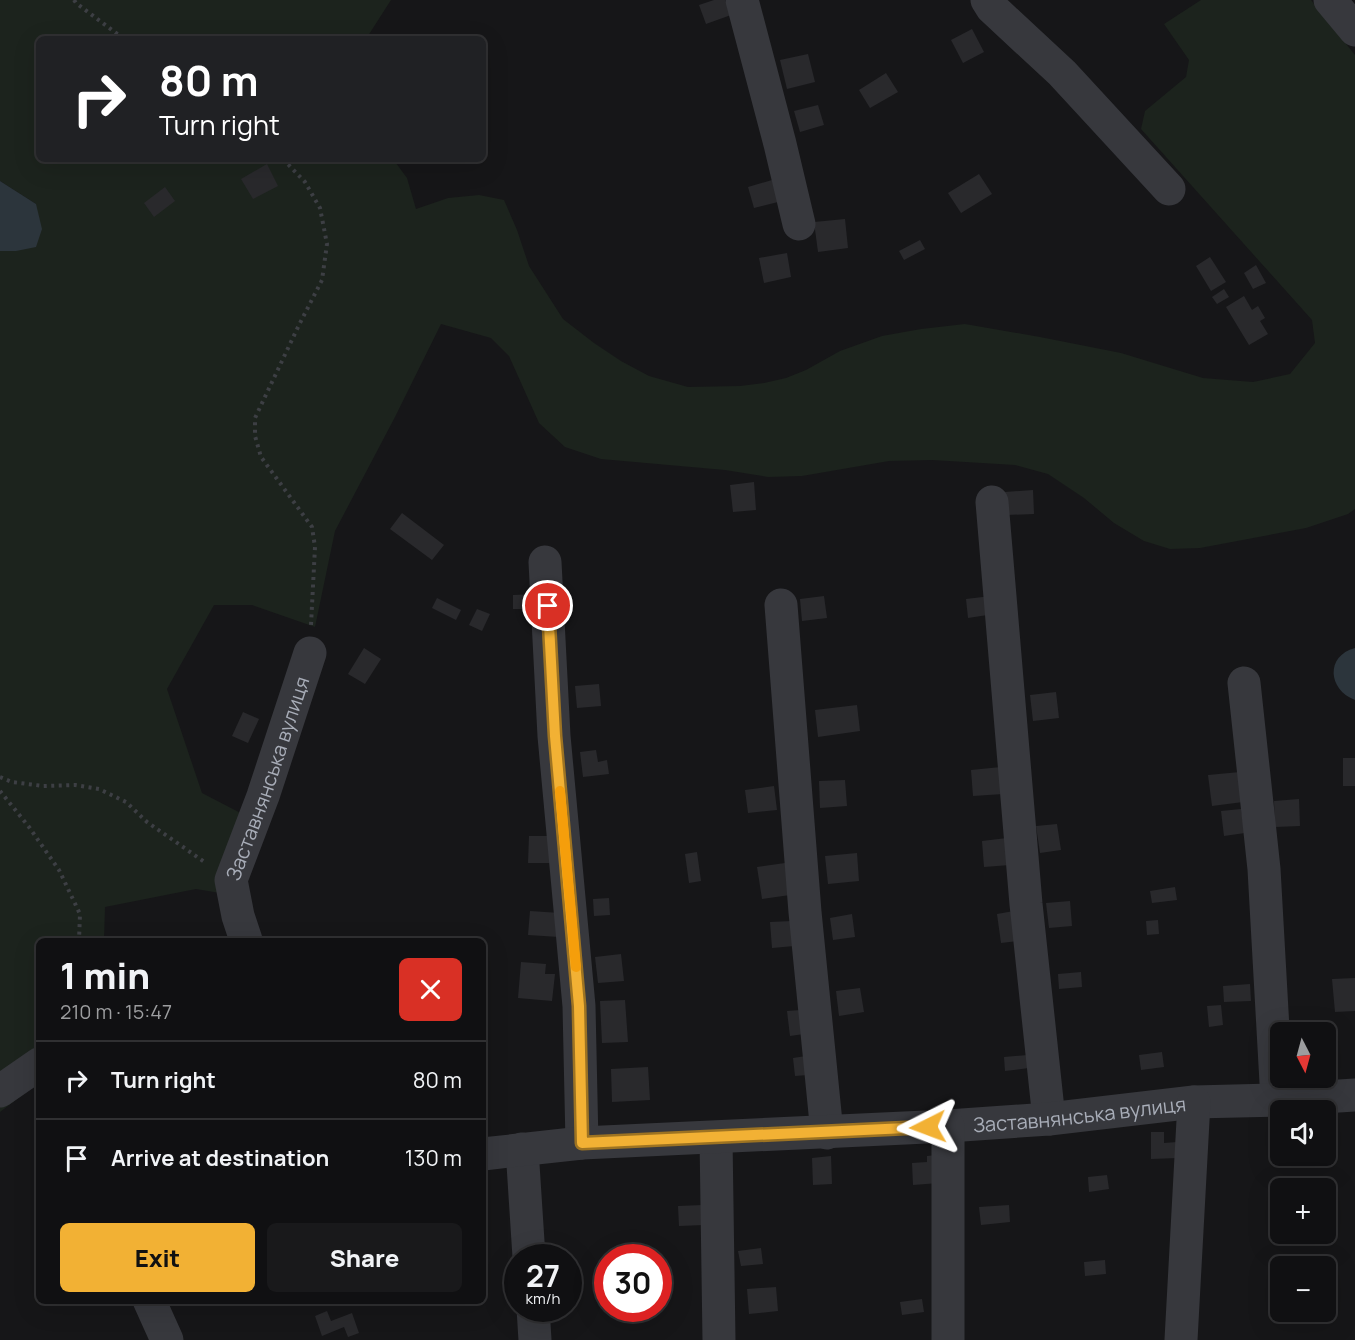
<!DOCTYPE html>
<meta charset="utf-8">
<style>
:root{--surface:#101012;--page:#19191b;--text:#f1f3f6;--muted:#9c9d9f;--line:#303032;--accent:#f2b134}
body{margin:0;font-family:Manrope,sans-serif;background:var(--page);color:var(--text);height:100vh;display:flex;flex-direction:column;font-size:22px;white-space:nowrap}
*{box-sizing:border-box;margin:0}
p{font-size:20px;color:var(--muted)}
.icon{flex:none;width:33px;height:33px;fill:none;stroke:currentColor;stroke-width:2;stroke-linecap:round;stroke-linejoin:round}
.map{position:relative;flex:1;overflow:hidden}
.details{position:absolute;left:36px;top:938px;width:450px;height:366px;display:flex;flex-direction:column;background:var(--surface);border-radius:9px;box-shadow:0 6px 24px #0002,0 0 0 2px var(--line)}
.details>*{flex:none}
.hud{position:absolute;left:36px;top:36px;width:450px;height:126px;border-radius:9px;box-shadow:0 6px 24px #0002,0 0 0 2px var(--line);background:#202124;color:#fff;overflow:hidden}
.needle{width:39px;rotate:174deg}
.controls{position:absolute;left:1270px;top:1022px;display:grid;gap:12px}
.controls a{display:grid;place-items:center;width:66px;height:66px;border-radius:9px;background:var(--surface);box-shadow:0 6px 24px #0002,0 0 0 2px var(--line);font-size:30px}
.speed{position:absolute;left:504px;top:1244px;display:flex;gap:12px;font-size:30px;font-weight:700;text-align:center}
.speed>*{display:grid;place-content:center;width:78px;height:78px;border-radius:50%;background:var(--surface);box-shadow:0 6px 24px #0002,0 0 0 2px var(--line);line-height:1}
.speed small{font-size:15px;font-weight:400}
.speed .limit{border:9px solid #d22;background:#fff;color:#111}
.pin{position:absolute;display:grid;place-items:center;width:51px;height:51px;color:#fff;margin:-26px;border:3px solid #fff;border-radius:50%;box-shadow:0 2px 6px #0007}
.me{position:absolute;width:66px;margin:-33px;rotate:267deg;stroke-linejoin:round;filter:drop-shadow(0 0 4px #0008)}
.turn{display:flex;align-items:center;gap:21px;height:126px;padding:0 24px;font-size:27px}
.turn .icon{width:78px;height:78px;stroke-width:2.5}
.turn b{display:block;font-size:42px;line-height:51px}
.round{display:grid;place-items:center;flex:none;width:63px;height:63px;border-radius:9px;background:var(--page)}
.head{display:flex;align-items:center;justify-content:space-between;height:102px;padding:0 24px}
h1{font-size:36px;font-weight:800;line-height:45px}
.primary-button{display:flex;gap:12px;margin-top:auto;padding:12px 24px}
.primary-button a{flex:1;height:69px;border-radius:9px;background:var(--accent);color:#111;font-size:24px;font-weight:800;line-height:69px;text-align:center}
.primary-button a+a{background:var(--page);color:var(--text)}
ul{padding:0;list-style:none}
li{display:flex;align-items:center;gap:18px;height:78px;padding:0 24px;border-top:2px solid var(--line)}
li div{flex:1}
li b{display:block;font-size:22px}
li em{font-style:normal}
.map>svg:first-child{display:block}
</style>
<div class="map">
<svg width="1355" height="1340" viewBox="0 0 1355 1340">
<rect width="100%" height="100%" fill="#161618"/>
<polygon fill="#1c231d" points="0,0 391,0 366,39 39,39 39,159 393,159 407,178 416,209 448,198 479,195 504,200 517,230 529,266 563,319 594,343 621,361 649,376 688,387 740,386 764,383 786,378 806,370 840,351 882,336 921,329 965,324 1040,337 1121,353 1203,378 1253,382 1290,374 1315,343 1312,320 1141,129 1145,111 1186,77 1189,60 1164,24 1201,0 1311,0 1355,55 1355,509 1348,514 1306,528 1200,548 1170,549 1144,541 1114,523 1084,498 1048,474 1015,465 932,460 889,461 802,476 768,477 725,470 601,459 565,447 539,423 509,356 491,338 441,324 395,417 335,531 315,627 252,605 214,605 167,689 202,793 262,824 238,896 196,889 105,907 104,940 39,940 39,1082 0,1112 0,251 16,251 36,204 0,181"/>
<g fill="#2c353c">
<polygon points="0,181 36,204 42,229 36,247 16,251 0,251"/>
<path d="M 1355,648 L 1355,700 C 1328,690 1325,656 1355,648 Z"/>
</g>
<g fill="#29292c">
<polygon points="714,0 725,0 731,15 706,24 699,5"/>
<polygon points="972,29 984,52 963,63 951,40"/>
<polygon points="808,54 815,82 787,89 780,60"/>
<polygon points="886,73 898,92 870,108 859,90"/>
<polygon points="818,105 824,125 800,132 794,111"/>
<polygon points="267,164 278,186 253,199 241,179"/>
<polygon points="979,174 992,194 961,213 948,193"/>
<polygon points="772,180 778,202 754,208 748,187"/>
<polygon points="165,187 175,201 154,217 144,203"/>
<polygon points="845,219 848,248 818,252 814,222"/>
<polygon points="920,240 925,249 904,260 899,251"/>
<polygon points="787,253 791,277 764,283 759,258"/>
<polygon points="1210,257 1226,282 1211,291 1196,266"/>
<polygon points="1256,265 1266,283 1253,289 1244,273"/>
<polygon points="1224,289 1229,297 1217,304 1212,297"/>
<polygon points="1244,296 1252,310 1258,306 1265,318 1260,321 1268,334 1249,345 1226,307"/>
<polygon points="754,482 756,510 733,512 730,485"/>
<polygon points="1033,490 1034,514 1006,515 1005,492"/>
<polygon points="402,513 444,545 432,560 390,529"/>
<polygon points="538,594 538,609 513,609 513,595"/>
<polygon points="824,596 827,618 802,621 800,599"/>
<polygon points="991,596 994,614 968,618 966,599"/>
<polygon points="437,598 461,610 456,620 432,608"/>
<polygon points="477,609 490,614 482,631 469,625"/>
<polygon points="364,648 381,659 365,684 348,674"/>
<polygon points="599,684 601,706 577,708 575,686"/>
<polygon points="1056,692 1059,718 1033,721 1030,695"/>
<polygon points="857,705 860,731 818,737 815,710"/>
<polygon points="243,712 259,719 248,743 232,736"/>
<polygon points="596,750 598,762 607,760 609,774 583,777 580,752"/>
<rect x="1343" y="758" width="12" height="28"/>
<polygon points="1001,767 1003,794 973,796 971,770"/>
<polygon points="1240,772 1243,802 1212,806 1208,775"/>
<polygon points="845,780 847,806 820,808 819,781"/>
<polygon points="774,786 777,810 748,813 745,790"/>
<polygon points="1299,799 1300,826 1275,827 1274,801"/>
<polygon points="1241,809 1245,833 1224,836 1221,811"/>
<polygon points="1057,824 1061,850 1040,853 1036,826"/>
<polygon points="529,836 551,836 551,863 528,863"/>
<polygon points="1007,838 1010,865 984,867 982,841"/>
<polygon points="697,852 701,881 689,883 685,854"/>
<polygon points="857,853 859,881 828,884 825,856"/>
<polygon points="785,863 790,895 762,899 757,867"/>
<polygon points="1175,887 1177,900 1152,903 1150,891"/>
<polygon points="609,898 610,915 594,916 593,899"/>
<polygon points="1070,901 1072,926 1049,928 1046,903"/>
<polygon points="530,911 560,913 559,937 528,935"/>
<polygon points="1014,911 1019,941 1001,943 997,914"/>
<polygon points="852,914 855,937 833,940 830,918"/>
<polygon points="1158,920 1159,934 1147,935 1146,921"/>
<polygon points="792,921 794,946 772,948 770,922"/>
<polygon points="621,954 624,981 598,983 595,957"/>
<polygon points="521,962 546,964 545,974 555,974 552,1001 518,998"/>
<polygon points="1081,972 1082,987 1059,989 1058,974"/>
<polygon points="1355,978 1355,1011 1335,1012 1332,979"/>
<polygon points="1250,984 1251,1001 1224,1002 1223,986"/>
<polygon points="860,988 864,1012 839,1016 836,991"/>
<polygon points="625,1000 628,1042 602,1043 600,1001"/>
<polygon points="1221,1005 1223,1025 1209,1027 1207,1006"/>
<polygon points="801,1010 804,1034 790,1036 787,1011"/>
<polygon points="1162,1052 1164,1067 1141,1070 1139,1055"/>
<polygon points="1028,1055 1029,1068 1005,1071 1004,1057"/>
<polygon points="806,1056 808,1075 795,1076 793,1058"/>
<polygon points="648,1067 650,1100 612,1102 611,1069"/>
<polygon points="1151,1132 1164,1132 1164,1143 1177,1142 1178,1158 1151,1159"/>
<polygon points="937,1155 939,1183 913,1185 912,1163 927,1162 927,1156"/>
<polygon points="831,1156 832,1184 813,1185 812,1158"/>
<polygon points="1107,1175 1109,1189 1089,1192 1088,1177"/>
<polygon points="703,1205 704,1225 679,1226 678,1206"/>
<polygon points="1009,1205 1010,1222 981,1225 979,1207"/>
<polygon points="761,1248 763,1264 741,1266 738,1251"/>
<polygon points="1105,1260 1106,1274 1085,1276 1084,1262"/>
<polygon points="776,1287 778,1311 749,1314 747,1289"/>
<polygon points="922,1299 924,1312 902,1315 900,1302"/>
<polygon points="327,1311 331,1321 352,1313 359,1333 348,1337 344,1327 322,1336 315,1316"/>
</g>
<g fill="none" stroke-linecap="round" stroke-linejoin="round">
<g stroke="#3d3f44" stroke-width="4" stroke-dasharray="3 4.5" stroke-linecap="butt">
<polyline points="74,0 76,3 124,39"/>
<polyline points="283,159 305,182 320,208 327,244 322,280 299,325 255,418 255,436 261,457 312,527 315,547 311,625"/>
<polyline points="0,777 12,782 43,786 75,785 99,789 126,802 147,822 206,863"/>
<polyline points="0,791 29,827 59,870 80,914 79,940"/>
</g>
<g stroke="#37383d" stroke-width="33">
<polyline points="742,0 780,144 799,224"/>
<polyline points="987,0 992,8 1062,73 1169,189"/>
<polyline points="1330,0 1355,30"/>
<polyline points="992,502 1026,904 1049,1119"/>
<polyline points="545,562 554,736 579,1006 582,1143"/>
<polyline points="781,605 805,912 827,1133"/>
<polyline points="1244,683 1264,869 1277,1100"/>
<path id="s1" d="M 246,940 L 238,916 L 231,880 L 263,796 L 310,653"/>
<polyline points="0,1091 39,1064"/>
<polyline points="716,1138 719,1340"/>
<polyline points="522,1149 529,1257"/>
<path id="s2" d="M 483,1154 L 582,1143 L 948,1126 L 1049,1119 L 1194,1102 L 1277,1100 L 1355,1095"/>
<polyline points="149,1300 167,1340"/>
<polyline points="533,1308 535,1340"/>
<polyline points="948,1340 948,1126"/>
<polyline points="1181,1340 1194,1102"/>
</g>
</g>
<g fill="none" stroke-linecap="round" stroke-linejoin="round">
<g stroke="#9d7322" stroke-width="15">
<polyline id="route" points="548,606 555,736 579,1006 582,1143 928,1127"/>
</g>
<use href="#route" stroke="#f2b134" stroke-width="10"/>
<polyline stroke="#f59e0b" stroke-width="10" points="560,791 576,967"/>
</g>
<g text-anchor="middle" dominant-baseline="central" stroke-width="6" stroke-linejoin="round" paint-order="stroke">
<g font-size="20" fill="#a8adb8" stroke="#111113">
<text stroke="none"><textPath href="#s1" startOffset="170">Заставнянська вулиця</textPath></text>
<text stroke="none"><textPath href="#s2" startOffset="598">Заставнянська вулиця</textPath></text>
</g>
</g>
</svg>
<div class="controls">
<a><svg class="needle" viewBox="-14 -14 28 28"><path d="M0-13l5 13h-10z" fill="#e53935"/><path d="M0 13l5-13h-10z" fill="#9c9d9f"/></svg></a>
<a><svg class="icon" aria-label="sound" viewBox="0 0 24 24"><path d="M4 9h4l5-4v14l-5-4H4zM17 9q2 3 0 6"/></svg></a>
<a>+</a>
<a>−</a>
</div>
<div class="speed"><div>27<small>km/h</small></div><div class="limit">30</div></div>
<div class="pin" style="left:548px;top:606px;background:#d93025"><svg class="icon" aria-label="arrive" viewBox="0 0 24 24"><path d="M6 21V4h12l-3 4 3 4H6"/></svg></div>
<svg class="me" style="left:928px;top:1127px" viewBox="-20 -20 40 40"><path d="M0-17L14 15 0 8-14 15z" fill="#f2b134" stroke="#fff" stroke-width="4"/></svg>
<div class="hud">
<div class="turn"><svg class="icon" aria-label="right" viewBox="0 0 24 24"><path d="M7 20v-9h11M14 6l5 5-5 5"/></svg><div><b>80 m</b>Turn right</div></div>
</div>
<section class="details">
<div class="head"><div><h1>1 min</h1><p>210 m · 15:47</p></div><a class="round" style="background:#d93025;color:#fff"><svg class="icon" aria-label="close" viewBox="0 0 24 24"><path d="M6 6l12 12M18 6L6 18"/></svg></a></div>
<ul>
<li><svg class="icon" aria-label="right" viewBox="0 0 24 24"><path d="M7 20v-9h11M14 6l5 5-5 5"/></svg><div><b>Turn right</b></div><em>80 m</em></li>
<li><svg class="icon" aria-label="arrive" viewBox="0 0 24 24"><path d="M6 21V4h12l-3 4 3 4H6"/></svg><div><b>Arrive at destination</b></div><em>130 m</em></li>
</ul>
<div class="primary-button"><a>Exit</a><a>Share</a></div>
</section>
</div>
